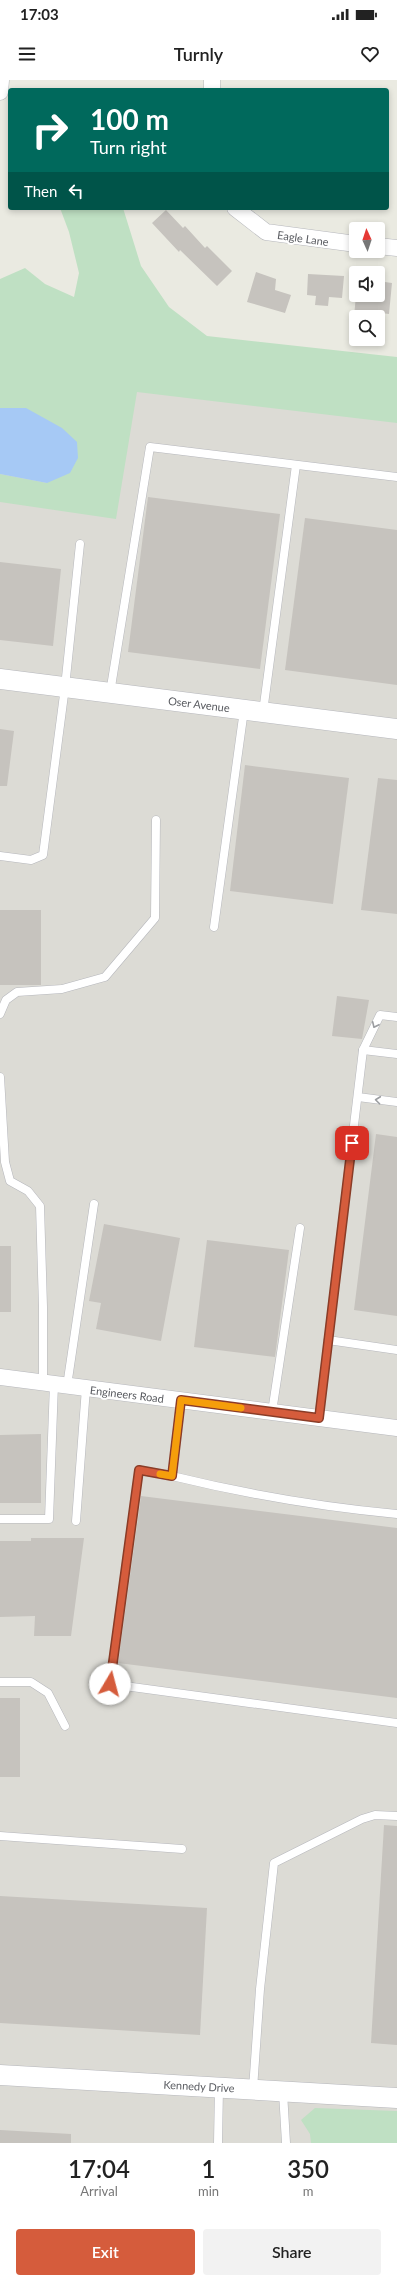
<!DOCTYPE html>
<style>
:root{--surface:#fff;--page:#f2f2f2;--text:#222;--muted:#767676;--accent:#d55c3c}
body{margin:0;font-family:Lato,sans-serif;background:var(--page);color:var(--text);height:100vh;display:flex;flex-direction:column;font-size:15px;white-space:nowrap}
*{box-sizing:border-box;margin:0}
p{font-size:13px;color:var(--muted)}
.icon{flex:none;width:22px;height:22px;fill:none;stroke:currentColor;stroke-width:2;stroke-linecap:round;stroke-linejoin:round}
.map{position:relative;height:2063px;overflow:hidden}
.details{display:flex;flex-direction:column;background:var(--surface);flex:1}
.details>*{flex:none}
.top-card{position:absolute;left:8px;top:8px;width:381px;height:122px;border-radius:4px;box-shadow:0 2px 6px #0003;background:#00695c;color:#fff;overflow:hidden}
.needle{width:26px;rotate:357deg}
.controls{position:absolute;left:349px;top:142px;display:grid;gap:8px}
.controls a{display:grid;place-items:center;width:36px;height:36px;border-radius:4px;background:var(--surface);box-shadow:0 2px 6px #0003;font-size:20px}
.pin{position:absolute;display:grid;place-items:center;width:34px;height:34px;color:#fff;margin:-17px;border-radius:8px;box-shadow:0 2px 6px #0006}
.me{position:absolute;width:44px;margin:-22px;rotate:8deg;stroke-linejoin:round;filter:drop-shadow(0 0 3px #0008)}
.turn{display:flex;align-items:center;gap:14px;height:84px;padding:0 16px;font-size:18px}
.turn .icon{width:52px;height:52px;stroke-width:2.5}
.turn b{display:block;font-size:28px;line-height:34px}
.then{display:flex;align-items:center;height:38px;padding:0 16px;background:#0003;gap:8px;font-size:15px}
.eta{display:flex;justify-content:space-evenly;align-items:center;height:68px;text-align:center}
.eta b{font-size:24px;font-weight:600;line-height:28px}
.action{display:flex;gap:8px;margin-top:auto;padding:8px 16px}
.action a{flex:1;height:46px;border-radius:4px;background:var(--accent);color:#fff;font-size:16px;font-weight:600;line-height:46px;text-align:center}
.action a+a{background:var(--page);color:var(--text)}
.status{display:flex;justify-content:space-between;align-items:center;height:28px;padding:0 20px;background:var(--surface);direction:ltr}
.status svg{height:11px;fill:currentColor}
header{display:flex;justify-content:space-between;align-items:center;height:52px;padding:0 16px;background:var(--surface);font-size:18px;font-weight:600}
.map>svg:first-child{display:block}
</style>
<div class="status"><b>17:03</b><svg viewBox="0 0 49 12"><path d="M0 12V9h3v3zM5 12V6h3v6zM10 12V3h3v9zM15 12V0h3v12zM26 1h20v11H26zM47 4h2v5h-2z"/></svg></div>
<header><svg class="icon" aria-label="menu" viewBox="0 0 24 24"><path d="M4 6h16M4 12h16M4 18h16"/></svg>Turnly<svg class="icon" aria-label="heart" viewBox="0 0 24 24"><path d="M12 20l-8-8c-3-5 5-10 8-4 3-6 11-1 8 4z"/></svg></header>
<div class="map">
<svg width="397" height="2063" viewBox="0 0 397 2063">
<rect width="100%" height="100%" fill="#eaeae1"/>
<polygon fill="#dcdbd5" points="0,241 397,295 397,2063 0,2063"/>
<g fill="#bfe0c3">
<polygon points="60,128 123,128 141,186 169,227 207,256 397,277 397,343 137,312 116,439 0,422 0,394 47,403 26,328 0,328 0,199 25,188 45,204 74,217 79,193 69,152"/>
<polygon points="315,2028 397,2031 397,2063 311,2063 310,2054 301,2040"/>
</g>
<polygon fill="#a6c9f5" points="0,328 26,328 62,348 77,362 78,378 70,393 47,403 0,394"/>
<g fill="#c6c3be">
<polygon points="166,130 183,148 185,146 205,168 207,166 232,191 217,206 180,170 179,172 152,143"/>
<polygon points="256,192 276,199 275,210 291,215 285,233 247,222"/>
<polygon points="308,194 344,196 342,218 329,217 328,226 315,225 316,216 307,215"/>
<polygon points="378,201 392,203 389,234 373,232 372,237 354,237 356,215 378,215"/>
<polygon points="148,417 280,434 260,589 128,572"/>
<polygon points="305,438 397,450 397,605 285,590"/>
<polygon points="0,482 61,489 53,566 0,560"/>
<polygon points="0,649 14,651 7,706 0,706"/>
<polygon points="245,685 349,698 333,824 230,811"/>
<polygon points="378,698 397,700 397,834 361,830"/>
<rect x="0" y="830" width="41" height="75"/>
<polygon points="337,916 369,920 362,959 332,956"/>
<polygon points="376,1054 397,1057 397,1236 354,1230"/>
<polygon points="104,1144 180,1158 161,1261 96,1249 101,1223 89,1221"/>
<polygon points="207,1160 289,1170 275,1277 194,1267"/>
<rect x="0" y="1166" width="11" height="66"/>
<polygon points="41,1354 41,1423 0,1423 0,1355"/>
<polygon points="141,1416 397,1448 397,1618 118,1583"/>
<polygon points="31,1458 84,1458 71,1556 34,1556 35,1536 0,1537 0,1461 31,1461"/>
<rect x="0" y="1618" width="20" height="79"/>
<polygon points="384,1745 397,1746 397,1965 371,1963"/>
<polygon points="0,1816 207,1828 200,1955 0,1943"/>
<polygon points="0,2050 71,2054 71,2063 0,2063"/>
</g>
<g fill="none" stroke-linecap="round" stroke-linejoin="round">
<g stroke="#b6b7bc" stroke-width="9">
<g id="service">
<polyline points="110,613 150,367 397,397"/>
<polyline points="263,632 296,385"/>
<polyline points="0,776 31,780 43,775 65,607 80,464"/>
<polyline points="214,847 244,630"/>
<polyline points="0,934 6,920 17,912 62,909 105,897 155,838 156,740"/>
<polyline points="363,970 397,974"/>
<polyline points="0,997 5,1082 10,1101 28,1111 40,1126 43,1227 43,1303"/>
<polyline points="358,1017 397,1022"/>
<polyline points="328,1260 397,1270"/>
<polyline points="67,1306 94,1124"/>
<polyline points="181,1320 172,1396 139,1390 110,1604 397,1643"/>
<polyline points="272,1332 300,1148"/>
<polyline points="319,1338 363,970 380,935 397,937"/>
<path d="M 172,1396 C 246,1414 321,1427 397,1434"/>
<polyline points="0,1439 49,1439 54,1304"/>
<polyline points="76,1441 86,1308"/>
<polyline points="0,1602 31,1602 48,1613 65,1646"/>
<polyline points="0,1756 182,1769"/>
<polyline points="253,2009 260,1909 274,1783 362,1739 375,1735 397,1736"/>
<polyline points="283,2012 286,2063"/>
<polyline points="218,2063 219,2008"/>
</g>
</g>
<g stroke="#b6b7bc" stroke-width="17">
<g id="minor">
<polyline points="212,10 212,0"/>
<polyline points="0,12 1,0"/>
<polyline points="235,128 266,152 356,164"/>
<polyline points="378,166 397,168"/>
<polyline points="0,1297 397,1348"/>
</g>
</g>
<g stroke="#b6b7bc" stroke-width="21">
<g id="tertiary">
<polyline points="0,599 397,649"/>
<polyline points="0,1995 397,2018"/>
</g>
</g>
<use href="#service" stroke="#fff" stroke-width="8"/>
<use href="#minor" stroke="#fff" stroke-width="16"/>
<use href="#tertiary" stroke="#fff" stroke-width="20"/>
</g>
<defs><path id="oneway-chevron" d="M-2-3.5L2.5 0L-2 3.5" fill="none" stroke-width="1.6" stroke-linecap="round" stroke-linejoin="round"/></defs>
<g stroke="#9b9da0">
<use href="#oneway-chevron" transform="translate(375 945) rotate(115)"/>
<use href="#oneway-chevron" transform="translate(378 1020) rotate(-173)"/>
</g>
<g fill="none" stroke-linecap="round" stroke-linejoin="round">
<g stroke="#8a3c27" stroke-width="10">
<polyline id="route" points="110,1604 139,1390 172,1396 181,1320 319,1338 352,1063"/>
</g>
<use href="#route" stroke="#d55c3c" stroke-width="7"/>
<polyline stroke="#f59e0b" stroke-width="7" points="160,1394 172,1396 181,1320 241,1328"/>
</g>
<g text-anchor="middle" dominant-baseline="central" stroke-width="4" stroke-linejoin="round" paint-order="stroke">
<g font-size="11" fill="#595b60" stroke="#fff">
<text transform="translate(303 158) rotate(8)">Eagle Lane</text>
<text transform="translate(199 624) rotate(7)">Oser Avenue</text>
<text transform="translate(127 1314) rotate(7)">Engineers Road</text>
<text transform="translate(199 2006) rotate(3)">Kennedy Drive</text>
</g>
</g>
</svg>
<div class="controls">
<a><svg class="needle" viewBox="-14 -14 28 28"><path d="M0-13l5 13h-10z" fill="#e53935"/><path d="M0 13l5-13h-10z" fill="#767676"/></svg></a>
<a><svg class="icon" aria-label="sound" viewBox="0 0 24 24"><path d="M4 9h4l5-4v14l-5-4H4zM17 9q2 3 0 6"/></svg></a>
<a><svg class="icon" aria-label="search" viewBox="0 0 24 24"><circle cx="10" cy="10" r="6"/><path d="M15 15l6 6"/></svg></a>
</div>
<div class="pin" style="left:352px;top:1063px;background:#d93025"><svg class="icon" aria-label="arrive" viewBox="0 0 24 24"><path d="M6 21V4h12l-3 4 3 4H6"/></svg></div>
<svg class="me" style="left:110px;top:1604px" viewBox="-20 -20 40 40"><circle r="19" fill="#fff"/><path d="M0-13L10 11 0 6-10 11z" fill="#d55c3c"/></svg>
<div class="top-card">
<div class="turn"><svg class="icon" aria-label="right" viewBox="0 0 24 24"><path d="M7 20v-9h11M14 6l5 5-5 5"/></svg><div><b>100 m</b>Turn right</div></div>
<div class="then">Then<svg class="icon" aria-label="left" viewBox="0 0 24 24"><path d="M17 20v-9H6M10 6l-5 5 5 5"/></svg></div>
</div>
</div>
<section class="details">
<div class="eta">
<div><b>17:04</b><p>Arrival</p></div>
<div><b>1</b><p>min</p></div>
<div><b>350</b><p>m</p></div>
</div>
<div class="action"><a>Exit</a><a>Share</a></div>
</section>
